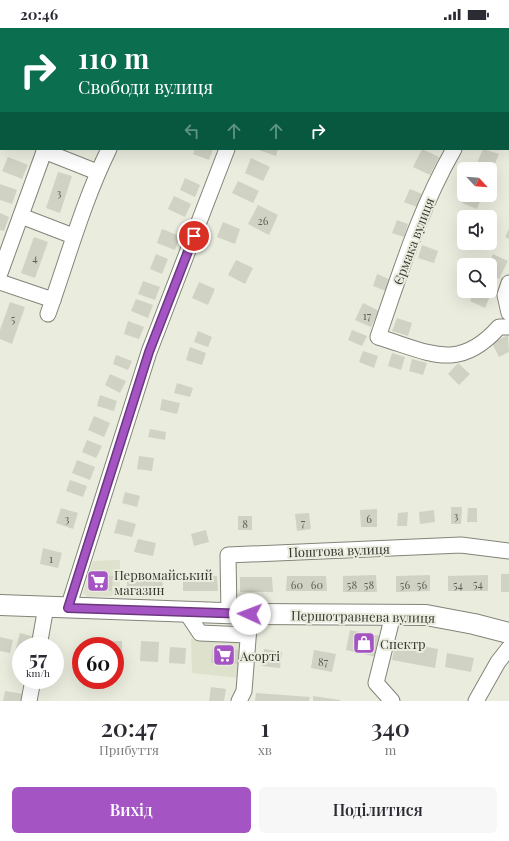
<!DOCTYPE html>
<html lang="uk">
<meta charset="utf-8">
<style>
:root{--surface:#fff;--page:#f7f7f7;--text:#2b2b33;--muted:#7c7c81;--accent:#a554c4}
body{margin:0;font-family:"Playfair Display",serif;background:var(--page);color:var(--text);height:100vh;display:flex;flex-direction:column;font-size:15px;white-space:nowrap}
*{box-sizing:border-box;margin:0}
p{font-size:13px;color:var(--muted)}
.icon{flex:none;width:22px;height:22px;fill:none;stroke:currentColor;stroke-width:2;stroke-linecap:round;stroke-linejoin:round}
.map{position:relative;height:673px;overflow:hidden}
.panel{display:flex;flex-direction:column;background:var(--surface);flex:1}
.panel>*{flex:none}
.top-card{position:absolute;left:0px;top:0px;width:509px;height:122px;box-shadow:0 4px 16px #0002;background:#0b6e4f;color:#fff;overflow:hidden}
.needle{width:26px;rotate:116deg}
.fabs{position:absolute;left:457px;top:134px;display:grid;gap:8px}
.fabs a{display:grid;place-items:center;width:40px;height:40px;border-radius:6px;background:var(--surface);box-shadow:0 4px 16px #0002;font-size:20px}
.speed{position:absolute;left:12px;top:609px;display:flex;gap:8px;font-size:20px;font-weight:700;text-align:center}
.speed>*{display:grid;place-content:center;width:52px;height:52px;border-radius:50%;background:var(--surface);box-shadow:0 4px 16px #0002;line-height:1}
.speed small{font-size:10px;font-weight:400}
.speed .limit{border:6px solid #d22;background:#fff;color:#111}
.pin{position:absolute;display:grid;place-items:center;width:34px;height:34px;color:#fff;margin:-17px;border:2px solid #fff;border-radius:50%;box-shadow:0 1px 4px #0007}
.me{position:absolute;width:44px;margin:-22px;rotate:272deg;stroke-linejoin:round;filter:drop-shadow(0 0 3px #0008)}
.turn{display:flex;align-items:center;gap:14px;height:84px;padding:0 12px;font-size:18px}
.turn .icon{width:52px;height:52px;stroke-width:2.5}
.turn b{display:block;font-size:28px;line-height:34px}
.lanes{display:flex;align-items:center;height:38px;padding:0 12px;background:#0003;justify-content:center;gap:20px;direction:ltr}
.lanes .off{opacity:.35}
.eta{display:flex;justify-content:space-evenly;align-items:center;height:68px;text-align:center}
.eta b{font-size:24px;font-weight:600;line-height:28px}
.button{display:flex;gap:8px;margin-top:auto;padding:8px 12px}
.button a{flex:1;height:46px;border-radius:6px;background:var(--accent);color:#fff;font-size:16px;font-weight:600;line-height:46px;text-align:center}
.button a+a{background:var(--page);color:var(--text)}
.status{display:flex;justify-content:space-between;align-items:center;height:28px;padding:0 20px;background:var(--surface);direction:ltr}
.status svg{height:11px;fill:currentColor}
.map>svg:first-child{display:block}
</style>
<div class="status"><b>20:46</b><svg viewBox="0 0 49 12"><path d="M0 12V9h3v3zM5 12V6h3v6zM10 12V3h3v9zM15 12V0h3v12zM26 1h20v11H26zM47 4h2v5h-2z"/></svg></div>
<div class="map">
<svg width="509" height="673" viewBox="0 0 509 673">
<rect width="100%" height="100%" fill="#eaecde"/>
<g fill="#dee2cc">
<polygon points="120,532 120,568 87,569 83,565 93,533"/>
<polygon points="191,611 243,613 240,650 192,645"/>
</g>
<g fill="#d0d2c4">
<polygon points="195,121 213,121 209,132 193,126"/>
<polygon points="256,121 278,121 276,128"/>
<polygon points="422,121 439,129 430,147 413,139"/>
<polygon points="483,121 499,126 492,142 477,135"/>
<polygon points="8,129 28,137 22,151 2,143"/>
<polygon points="251,130 270,139 263,153 245,145"/>
<polygon points="58,144 72,148 60,185 46,180"/>
<polygon points="185,150 200,157 195,169 180,162"/>
<polygon points="238,153 259,163 253,175 232,165"/>
<polygon points="0,156 17,162 12,176 0,172"/>
<polygon points="410,161 422,166 417,179 404,174"/>
<polygon points="465,167 482,167 477,181 462,175"/>
<polygon points="174,168 191,176 185,189 168,181"/>
<polygon points="258,177 278,187 269,207 248,196"/>
<polygon points="0,185 9,189 4,203 0,202"/>
<polygon points="397,192 408,196 404,209 392,205"/>
<polygon points="223,194 240,201 235,216 217,209"/>
<polygon points="162,201 180,208 175,222 157,215"/>
<polygon points="509,201 509,211 505,209"/>
<polygon points="34,209 48,214 35,250 21,245"/>
<polygon points="422,217 438,223 434,235 418,230"/>
<polygon points="156,226 168,231 162,246 150,241"/>
<polygon points="493,226 508,233 499,251 490,247 490,237 488,237"/>
<polygon points="236,232 253,240 245,256 228,247"/>
<polygon points="377,246 391,252 386,263 373,258"/>
<polygon points="143,253 160,259 155,272 138,266"/>
<polygon points="199,254 215,261 208,277 192,270"/>
<polygon points="490,260 493,261 485,280 470,273 475,263 490,263"/>
<polygon points="136,271 153,277 148,290 131,283"/>
<polygon points="10,274 25,279 12,316 0,311 0,302"/>
<polygon points="363,275 379,283 371,299 355,292"/>
<polygon points="397,290 412,295 408,308 392,303"/>
<polygon points="128,293 144,299 139,311 124,306"/>
<polygon points="352,302 367,308 362,318 348,312"/>
<polygon points="198,303 212,309 208,319 194,314"/>
<polygon points="508,307 509,324 499,329 492,315"/>
<polygon points="190,319 206,325 202,337 186,332"/>
<polygon points="363,323 378,328 374,340 359,334"/>
<polygon points="392,325 405,329 401,342 388,338"/>
<polygon points="116,327 132,333 128,342 113,336"/>
<polygon points="412,331 427,335 423,347 409,343"/>
<polygon points="458,335 470,346 459,357 448,346"/>
<polygon points="110,346 126,353 120,365 105,357"/>
<polygon points="177,355 193,360 190,369 174,365"/>
<polygon points="100,367 117,373 114,383 97,378"/>
<polygon points="162,371 180,375 177,386 160,382"/>
<polygon points="94,388 110,395 104,409 88,402"/>
<polygon points="150,401 166,404 165,412 148,409"/>
<polygon points="87,412 102,418 96,430 82,424"/>
<polygon points="139,428 154,430 152,443 137,441"/>
<polygon points="77,432 95,439 90,452 72,445"/>
<polygon points="70,452 87,458 83,469 66,463"/>
<polygon points="125,464 140,468 137,479 122,475"/>
<polygon points="451,479 462,479 461,496 451,496"/>
<polygon points="61,480 78,485 73,501 56,495"/>
<polygon points="468,480 477,480 477,494 467,494"/>
<polygon points="377,481 377,499 361,499 360,482"/>
<polygon points="434,482 435,494 420,496 419,484"/>
<polygon points="408,484 407,498 397,498 398,485"/>
<polygon points="309,485 311,501 297,503 295,486"/>
<rect x="238" y="488" width="14" height="14"/>
<polygon points="118,491 136,496 132,509 114,505"/>
<polygon points="206,502 209,514 194,518 191,506"/>
<polygon points="138,511 156,515 153,528 134,524"/>
<polygon points="43,520 62,525 58,540 40,536"/>
<rect x="501" y="546" width="8" height="18"/>
<polygon points="91,547 113,548 112,563 91,562"/>
<polygon points="127,547 162,548 163,563 127,563"/>
<polygon points="376,547 377,564 343,564 343,548"/>
<polygon points="430,547 430,563 396,564 396,548"/>
<polygon points="488,547 488,563 448,563 448,548"/>
<polygon points="183,548 217,548 218,563 183,563"/>
<polygon points="287,548 326,548 327,563 286,563"/>
<polygon points="240,549 272,549 273,564 240,564"/>
<polygon points="350,602 381,608 377,629 346,622"/>
<polygon points="20,605 38,610 36,618 21,618 21,626 15,624"/>
<polygon points="0,609 13,612 10,625 0,623"/>
<polygon points="108,613 122,613 122,628 115,628 115,618 108,618"/>
<polygon points="141,613 159,614 158,634 140,633"/>
<polygon points="396,613 438,621 435,640 392,632"/>
<polygon points="170,619 186,620 185,636 169,635"/>
<polygon points="212,621 239,622 239,636 211,635"/>
<polygon points="264,621 282,624 280,640 262,638"/>
<polygon points="314,622 336,626 332,644 311,640"/>
<polygon points="447,625 474,630 471,644 445,639"/>
<polygon points="211,659 226,661 224,673 209,673"/>
<polygon points="5,663 23,666 22,673 3,673"/>
<polygon points="256,665 310,669 309,673 255,673"/>
<polygon points="313,668 340,672 340,673 313,673"/>
</g>
<g fill="none" stroke-linecap="round" stroke-linejoin="round">
<g stroke="#828478" stroke-width="17">
<g id="minor">
<polyline points="115,0 117,1"/>
<polyline points="89,1 89,0"/>
<polyline points="272,1 272,0"/>
<polyline points="508,43 509,42"/>
<path d="M 454,121 C 420,180 400,245 378,309 C 429,324 458,345 499,299 L 509,299"/>
<polyline points="44,123 97,144"/>
<polyline points="21,188 73,208"/>
<polyline points="0,245 45,121"/>
<polyline points="0,254 53,272"/>
<polyline points="509,255 505,267 509,285"/>
<path d="M 48,286 C 68,230 83,174 109,121"/>
<polyline points="68,580 149,324 227,121"/>
<polyline points="186,584 200,605 248,607"/>
<polyline points="229,586 228,527 461,517 509,523"/>
<polyline points="39,618 46,579"/>
<polyline points="29,673 33,652"/>
<polyline points="239,673 244,663 250,586"/>
<polyline points="392,673 376,655 393,587"/>
<polyline points="476,673 498,634 509,620"/>
</g>
</g>
<g stroke="#828478" stroke-width="22">
<polyline id="major" points="0,577 250,586 426,587 474,596 509,605"/>
</g>
<use href="#minor" stroke="#fff" stroke-width="15"/>
<use href="#major" stroke="#fff" stroke-width="20"/>
</g>
<g fill="none" stroke-linecap="round" stroke-linejoin="round">
<g stroke="#6b377f" stroke-width="10">
<polyline id="route" points="194,208 149,324 68,580 250,586"/>
</g>
<use href="#route" stroke="#a554c4" stroke-width="7"/>
</g>
<defs>
<g id="supermarket-square" transform="scale(1.15)"><rect x="-9" y="-9" width="18" height="18" rx="4" fill="#a554c4" stroke="#eaecde"/><path d="M-6-5.5h2.5l.6 2H6L4.5 2H-2.5L-4.4-4H-6ZM-1.5 3.2a1.3 1.3 0 1 0 .1 0ZM3 3.2a1.3 1.3 0 1 0 .1 0Z" fill="#fff"/></g>
<g id="shop-square" transform="scale(1.15)"><rect x="-9" y="-9" width="18" height="18" rx="4" fill="#a554c4" stroke="#eaecde"/><path d="M-5-2.5h2.3a2.7 3.5 0 0 1 5.4 0H5L5.5 6h-11ZM-1.5-2.5h3a1.5 2.3 0 0 0-3 0Z" fill="#fff"/></g>
</defs>
<g fill-rule="evenodd">
<use href="#supermarket-square" x="98" y="553"/>
<use href="#shop-square" x="364" y="615"/>
<use href="#supermarket-square" x="224" y="627"/>
</g>
<g text-anchor="middle" dominant-baseline="central" stroke-width="4" stroke-linejoin="round" paint-order="stroke">
<g font-size="11" fill="#5d5e57">
<text x="59" y="164">3</text>
<text x="263" y="192">26</text>
<text x="35" y="229">4</text>
<text x="367" y="287">17</text>
<text x="13" y="290">5</text>
<text x="456" y="487">3</text>
<text x="67" y="490">3</text>
<text x="369" y="490">6</text>
<text x="303" y="494">7</text>
<text x="245" y="495">8</text>
<text x="51" y="530">1</text>
<text x="478" y="555">54</text>
<text x="297" y="556">60</text>
<text x="317" y="556">60</text>
<text x="352" y="556">58</text>
<text x="369" y="556">58</text>
<text x="405" y="556">56</text>
<text x="422" y="556">56</text>
<text x="458" y="556">54</text>
<text x="323" y="633">87</text>
</g>
<g font-size="13" fill="#373833" stroke="#eaecde">
<text transform="translate(413 213) rotate(-69)">Єрмака вулиця</text>
<text transform="translate(339 522) rotate(-2)">Поштова вулиця</text>
<text transform="translate(363 588) rotate(1)">Першотравнева вулиця</text>
</g>
<g font-size="13" fill="#373833" stroke="#eaecde" text-anchor="start">
<text x="114" y="546">Первомайський<tspan x="114" dy="15">магазин</tspan></text>
<text x="380" y="615">Спектр</text>
<text x="240" y="627">Асорті</text>
</g>
</g>
</svg>
<div class="fabs">
<a><svg class="needle" viewBox="-14 -14 28 28"><path d="M0-13l5 13h-10z" fill="#e53935"/><path d="M0 13l5-13h-10z" fill="#7c7c81"/></svg></a>
<a><svg class="icon" aria-label="sound" viewBox="0 0 24 24"><path d="M4 9h4l5-4v14l-5-4H4zM17 9q2 3 0 6"/></svg></a>
<a><svg class="icon" aria-label="search" viewBox="0 0 24 24"><circle cx="10" cy="10" r="6"/><path d="M15 15l6 6"/></svg></a>
</div>
<div class="speed"><div>57<small>km/h</small></div><div class="limit">60</div></div>
<div class="pin" style="left:194px;top:208px;background:#d93025"><svg class="icon" aria-label="arrive" viewBox="0 0 24 24"><path d="M6 21V4h12l-3 4 3 4H6"/></svg></div>
<svg class="me" style="left:250px;top:586px" viewBox="-20 -20 40 40"><circle r="19" fill="#fff"/><path d="M0-13L10 11 0 6-10 11z" fill="#a554c4"/></svg>
<div class="top-card">
<div class="turn"><svg class="icon" aria-label="right" viewBox="0 0 24 24"><path d="M7 20v-9h11M14 6l5 5-5 5"/></svg><div><b>110 m</b>Свободи вулиця</div></div>
<div class="lanes"><svg class="icon off" aria-label="left" viewBox="0 0 24 24"><path d="M17 20v-9H6M10 6l-5 5 5 5"/></svg><svg class="icon off" aria-label="ahead" viewBox="0 0 24 24"><path d="M12 20V5M6 11l6-6 6 6"/></svg><svg class="icon off" aria-label="ahead" viewBox="0 0 24 24"><path d="M12 20V5M6 11l6-6 6 6"/></svg><svg class="icon" aria-label="right" viewBox="0 0 24 24"><path d="M7 20v-9h11M14 6l5 5-5 5"/></svg></div>
</div>
</div>
<section class="panel">
<div class="eta">
<div><b>20:47</b><p>Прибуття</p></div>
<div><b>1</b><p>хв</p></div>
<div><b>340</b><p>m</p></div>
</div>
<div class="button"><a>Вихід</a><a>Поділитися</a></div>
</section>
